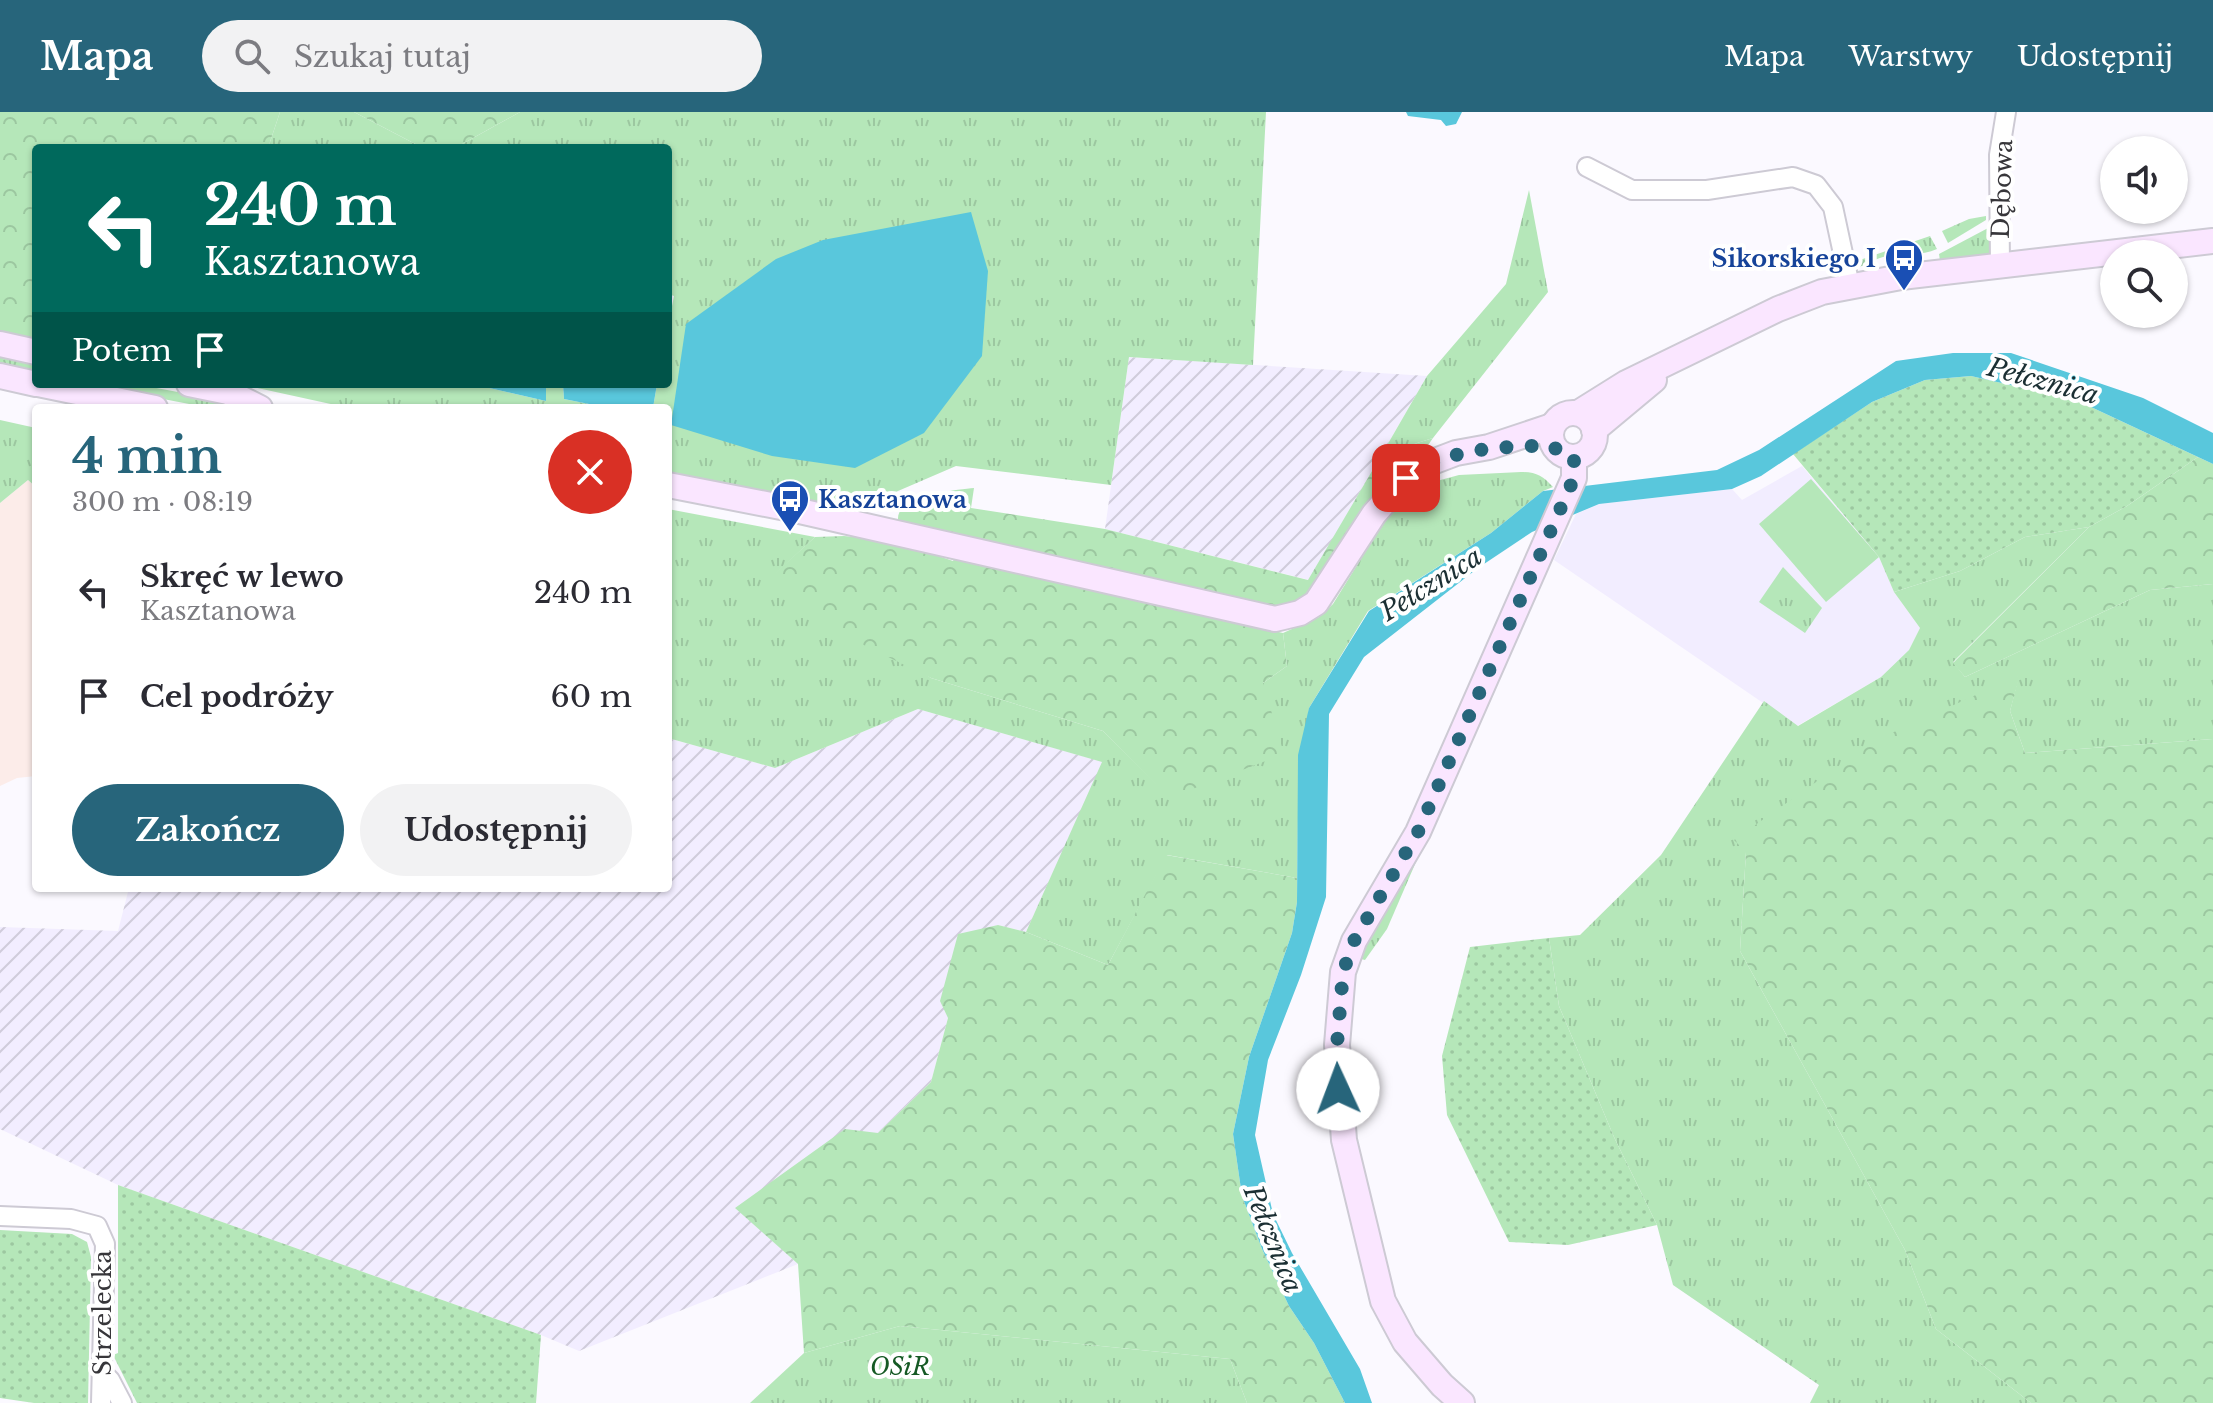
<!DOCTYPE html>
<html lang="pl">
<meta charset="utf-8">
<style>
:root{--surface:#fff;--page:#f2f2f3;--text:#2b2b33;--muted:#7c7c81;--accent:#27657b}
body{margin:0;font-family:"Libre Baskerville",serif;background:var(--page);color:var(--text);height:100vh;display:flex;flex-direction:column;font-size:30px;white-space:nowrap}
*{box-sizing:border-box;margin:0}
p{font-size:26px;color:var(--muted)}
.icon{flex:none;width:44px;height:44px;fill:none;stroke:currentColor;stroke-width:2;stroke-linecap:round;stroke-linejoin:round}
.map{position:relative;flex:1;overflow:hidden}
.sheet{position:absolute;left:32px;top:292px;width:640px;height:488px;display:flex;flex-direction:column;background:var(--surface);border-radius:8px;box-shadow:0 2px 6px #0004}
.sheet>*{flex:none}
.guide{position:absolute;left:32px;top:32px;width:640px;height:244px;border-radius:8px;box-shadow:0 2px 6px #0004;background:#00695c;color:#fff;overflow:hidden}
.controls{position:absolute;left:2100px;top:24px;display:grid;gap:16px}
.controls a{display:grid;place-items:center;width:88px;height:88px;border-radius:50%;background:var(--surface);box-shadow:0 2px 6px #0004;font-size:40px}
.pin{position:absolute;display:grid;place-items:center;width:68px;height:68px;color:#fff;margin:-34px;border-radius:16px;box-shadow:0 4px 12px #0006}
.me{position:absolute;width:88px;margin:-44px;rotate:358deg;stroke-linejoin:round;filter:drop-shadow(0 0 6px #0008)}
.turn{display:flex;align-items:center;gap:28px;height:168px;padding:0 40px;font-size:36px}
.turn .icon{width:104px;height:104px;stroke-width:2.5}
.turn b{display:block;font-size:56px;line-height:68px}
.then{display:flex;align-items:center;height:76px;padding:0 40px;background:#0003;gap:16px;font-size:30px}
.round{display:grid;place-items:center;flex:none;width:84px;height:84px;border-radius:42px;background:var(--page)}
.head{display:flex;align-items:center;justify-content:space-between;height:136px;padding:0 40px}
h1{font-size:48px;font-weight:800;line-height:60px;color:var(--accent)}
.cta{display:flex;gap:16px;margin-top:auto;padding:16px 40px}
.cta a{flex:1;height:92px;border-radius:48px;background:var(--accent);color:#fff;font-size:32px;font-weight:800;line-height:92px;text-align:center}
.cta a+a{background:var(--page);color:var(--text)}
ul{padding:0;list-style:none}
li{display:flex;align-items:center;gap:24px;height:104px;padding:0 40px}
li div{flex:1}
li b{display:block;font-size:30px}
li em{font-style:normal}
header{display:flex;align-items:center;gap:48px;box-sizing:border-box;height:112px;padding:0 40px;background:var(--accent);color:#fff}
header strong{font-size:38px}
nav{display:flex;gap:44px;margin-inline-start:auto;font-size:28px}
.search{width:560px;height:72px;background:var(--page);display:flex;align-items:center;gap:20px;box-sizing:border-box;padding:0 28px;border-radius:44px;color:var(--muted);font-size:30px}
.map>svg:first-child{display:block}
</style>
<header>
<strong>Mapa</strong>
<div class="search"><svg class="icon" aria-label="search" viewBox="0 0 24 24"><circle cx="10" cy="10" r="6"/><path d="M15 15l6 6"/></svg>Szukaj tutaj</div>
<nav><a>Mapa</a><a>Warstwy</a><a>Udostępnij</a></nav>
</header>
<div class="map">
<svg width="2213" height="1291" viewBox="0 0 2213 1291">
<defs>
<pattern id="industrial-furrows" width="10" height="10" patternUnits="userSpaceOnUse" patternTransform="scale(2)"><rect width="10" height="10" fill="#f2edff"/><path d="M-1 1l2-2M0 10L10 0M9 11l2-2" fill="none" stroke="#d0ccdb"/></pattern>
<pattern id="grass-tufts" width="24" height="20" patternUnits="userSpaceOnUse" patternTransform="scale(2)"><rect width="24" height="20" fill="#b5e7b9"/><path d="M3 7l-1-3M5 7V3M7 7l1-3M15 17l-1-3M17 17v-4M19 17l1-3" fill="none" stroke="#9cc7a0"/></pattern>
<pattern id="forest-crowns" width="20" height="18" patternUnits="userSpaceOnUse" patternTransform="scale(2)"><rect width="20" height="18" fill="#b5e7b9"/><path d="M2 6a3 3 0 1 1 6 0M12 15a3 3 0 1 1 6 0" fill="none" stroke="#9cc7a0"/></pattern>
<pattern id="garden-dots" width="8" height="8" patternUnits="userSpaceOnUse" patternTransform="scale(2)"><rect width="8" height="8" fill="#b5e7b9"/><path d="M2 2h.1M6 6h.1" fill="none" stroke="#9cc7a0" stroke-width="1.8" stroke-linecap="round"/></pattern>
</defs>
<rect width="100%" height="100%" fill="#fbf9ff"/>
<polygon fill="#fcece9" points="28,368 36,375 36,664 17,666 0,674 0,391"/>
<g fill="url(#industrial-furrows)">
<polygon points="1129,245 1427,264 1309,468 1105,417"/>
<polygon points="918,597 1103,650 1026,820 998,813 948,906 931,970 878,1021 736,1096 798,1152 579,1239 541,1223 118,1073 0,1017 0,815 118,819 129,776 668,776 668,626 775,656"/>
</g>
<polygon fill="#f2edff" points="1802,354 1879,445 1894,480 1920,516 1909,538 1881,565 1797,614 1554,448 1576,402 1599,392 1732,377 1742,388"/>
<g fill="url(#grass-tufts)">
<polygon points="280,0 354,0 423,36 268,36"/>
<polygon points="520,0 1266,0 1253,253 1129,245 1111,373 956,354 847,401 668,363 668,296 653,296 657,272 668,272 668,214 674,184 668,182 668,36 455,36"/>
<polygon points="1529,78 1548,180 1433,326 1382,342 1427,264 1506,172"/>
<polygon points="1986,104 1986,108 1948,131 1942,119 1969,107"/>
<polygon points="1990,115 1992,140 1986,146 1940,149 1939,142"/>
<path d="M 1930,124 L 1937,137 C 1920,145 1901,140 1883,145 C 1872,148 1866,154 1852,157 L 1851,151 Z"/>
<polygon points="0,243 36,251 36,261 0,253"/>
<polygon points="85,272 135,272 242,292 246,296 210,296"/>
<polygon points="239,272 472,272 546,289 546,272 563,272 564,287 609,296 349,296"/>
<polygon points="0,308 36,316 36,375 28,368 0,391"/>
<path d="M 1521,360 C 1536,360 1543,364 1553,375 L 1543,379 L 1491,421 L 1368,499 L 1309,596 L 1298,706 L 1297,766 L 1167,743 L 1108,853 L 1026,820 L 1102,650 L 918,597 L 775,656 L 668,626 L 668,397 L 815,425 L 774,463 L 931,566 L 1103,619 L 1169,685 L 1263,571 L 1287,554 L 1283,521 L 1319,505 L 1333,492 L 1396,390 L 1412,375 L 1430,365 L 1433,370 L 1459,363 Z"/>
<polygon points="2089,415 1953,550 1965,565 2150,478 2213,472 2213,627 2025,641 2010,599 2019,564 1746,740 1740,839 1905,1138 1936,1217 2031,1291 1810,1291 1819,1273 1673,1173 1657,1113 1614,1025 1559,894 1549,826 1580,823 1661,743 1764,589 1798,614 1881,565 1909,538 1920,516 1894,480 1960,459 2025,425"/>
<polygon points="1783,455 1822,496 1805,521 1759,490"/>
<polygon points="1422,736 1387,817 1365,848 1361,847 1365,833"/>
<polygon points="900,1214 1230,1247 1247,1291 750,1291 804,1241"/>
</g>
<g fill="url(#forest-crowns)">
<polygon points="0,0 280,0 268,36 36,36 36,229 0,222"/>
<polygon points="354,0 520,0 455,36 423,36"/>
<path d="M 1433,326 L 1424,339 L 1397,356 L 1374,384 L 1314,478 L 1298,489 L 1278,496 L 899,412 C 889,384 955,378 974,376 L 971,396 L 1105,417 L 1308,468 L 1382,342 Z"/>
<polygon points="2198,345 2213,352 2213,472 2150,478 1965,565 1953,551 2089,415 2127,394"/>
<polygon points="844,424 895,429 953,449 956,443 1283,521 1287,554 1263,571 1284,642 1169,686 1103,619 931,566 813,508 773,463 815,425"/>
<polygon points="2020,563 2010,599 2025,641 2213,627 2213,1291 2031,1291 1936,1217 1905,1138 1740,839 1746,740 1734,728 1874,629"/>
<polygon points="1166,743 1297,766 1297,790 1292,821 1249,945 1233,1022 1242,1084 1262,1137 1289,1194 1314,1231 1345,1291 1247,1291 1230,1247 900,1214 804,1241 798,1152 735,1096 845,1017 878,1021 931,970 948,906 940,889 958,822 998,813 1026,820 1108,853"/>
</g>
<g fill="url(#garden-dots)">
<polygon points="1971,264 2076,288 2198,345 2127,394 2089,415 2025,425 1960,459 1894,480 1879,445 1793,342 1872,290 1925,268"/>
<polygon points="1549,826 1559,894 1614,1025 1657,1113 1568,1133 1509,1130 1447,1003 1442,944 1470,835"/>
<polygon points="118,1073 541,1223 536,1291 137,1291 113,1243 118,1241"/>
<polygon points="0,1118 72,1122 87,1130 91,1145 88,1291 34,1291 0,1286"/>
</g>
<polygon fill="#b5e7b9" points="1811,367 1879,445 1826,490 1759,412"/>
<g fill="#59c7dc">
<polygon points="1406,0 1462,0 1456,12 1446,14 1441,8 1408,4"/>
<polygon points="971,100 988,159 982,244 924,321 855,356 772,344 671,313 686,212 776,147 823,128"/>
<polygon points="1953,241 2011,241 2143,286 2213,321 2213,352 2076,288 1971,264 1925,268 1872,290 1761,364 1732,377 1599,392 1532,420 1478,456 1364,545 1329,602 1326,785 1301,863 1268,948 1255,1023 1273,1102 1292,1141 1360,1257 1372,1291 1345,1291 1314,1231 1289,1194 1262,1137 1242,1084 1233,1022 1249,945 1292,821 1297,790 1298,643 1309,596 1369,499 1491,421 1543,379 1717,358 1759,338 1896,249"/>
<polygon points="472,272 546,272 546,289"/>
<polygon points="563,272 657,272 653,296 609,296 564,287"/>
</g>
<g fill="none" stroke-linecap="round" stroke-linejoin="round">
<g stroke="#cdcad4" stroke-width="22">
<g id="street">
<polyline points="1587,55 1632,78 1707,78 1793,65 1816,73 1833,95 1850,174"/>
<polyline points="2000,154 1999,43 2006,0"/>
<polyline points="0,1104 71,1107 97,1114 105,1132 101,1291"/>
<polyline points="102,1260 110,1268 122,1291"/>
</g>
</g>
<g stroke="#cdcad4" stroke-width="28">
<g id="secondary">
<polyline points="0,232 36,240"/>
<polyline points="0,264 36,272"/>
<polyline points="38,272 155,296"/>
<polyline points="189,272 228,280 260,296"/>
<circle cx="1573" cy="323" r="22"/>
<polyline points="1578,301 1626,271 1778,197 1822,180 1901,165 2213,129"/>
<polyline points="1594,318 1654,268"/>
<polyline points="668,373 791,397 1275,507 1300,501 1316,491 1374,402 1406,366 1427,352 1456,341 1489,335 1552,314"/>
<polyline points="1462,1291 1442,1273 1405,1230 1383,1189 1344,1028 1337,933 1343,860 1354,829 1418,720 1574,366 1574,345"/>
</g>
</g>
<use href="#street" stroke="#fff" stroke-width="18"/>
<use href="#secondary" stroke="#fae6ff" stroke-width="24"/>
</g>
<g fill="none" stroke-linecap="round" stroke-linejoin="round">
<path stroke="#27657b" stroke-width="14" stroke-dasharray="0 25.2" d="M 1338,977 L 1337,933 L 1343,860 L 1354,829 L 1418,720 L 1574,366 L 1574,345 L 1561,342 L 1552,333 C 1497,336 1454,334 1406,366"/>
</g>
<defs>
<g id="bus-pin" transform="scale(2)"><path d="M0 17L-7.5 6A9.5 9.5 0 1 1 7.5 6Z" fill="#1a4fb4" stroke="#fff"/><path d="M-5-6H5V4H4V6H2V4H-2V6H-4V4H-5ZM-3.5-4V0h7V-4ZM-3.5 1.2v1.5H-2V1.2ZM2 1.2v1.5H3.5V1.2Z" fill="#fff"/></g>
</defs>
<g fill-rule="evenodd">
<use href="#bus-pin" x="1904" y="146"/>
<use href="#bus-pin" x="790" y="387"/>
</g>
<g text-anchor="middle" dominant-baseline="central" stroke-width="8" stroke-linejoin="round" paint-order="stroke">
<g font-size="24" fill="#37363a" stroke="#fff">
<text transform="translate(2002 77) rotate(-88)">Dębowa</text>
<text transform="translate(102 1201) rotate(-90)">Strzelecka</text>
</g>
<g font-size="24" font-weight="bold" fill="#164399" stroke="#fff" text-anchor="end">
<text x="1876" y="146">Sikorskiego I</text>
<text x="818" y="387" text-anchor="start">Kasztanowa</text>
</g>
<g font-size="24" font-style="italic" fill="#155924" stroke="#fff">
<text x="900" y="1254">OSiR</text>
</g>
<g font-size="26" font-style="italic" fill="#1b2f33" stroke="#fff">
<text transform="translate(2043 269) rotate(15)">Pełcznica</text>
<text transform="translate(1431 472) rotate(-32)">Pełcznica</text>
<text transform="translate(1273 1127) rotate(68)">Pełcznica</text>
</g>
</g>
</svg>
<div class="controls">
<a><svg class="icon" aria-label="sound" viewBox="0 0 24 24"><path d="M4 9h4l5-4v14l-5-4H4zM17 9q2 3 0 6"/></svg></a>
<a><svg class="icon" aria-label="search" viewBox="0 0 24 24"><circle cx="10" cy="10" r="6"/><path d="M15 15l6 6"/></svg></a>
</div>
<div class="pin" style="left:1406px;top:366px;background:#d93025"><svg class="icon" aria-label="arrive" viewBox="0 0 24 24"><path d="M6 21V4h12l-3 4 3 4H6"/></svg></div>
<svg class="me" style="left:1338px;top:977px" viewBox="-20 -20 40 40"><circle r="19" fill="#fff"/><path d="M0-13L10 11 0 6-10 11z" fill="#27657b"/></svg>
<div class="guide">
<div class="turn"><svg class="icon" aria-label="left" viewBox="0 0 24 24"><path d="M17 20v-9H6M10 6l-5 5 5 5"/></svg><div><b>240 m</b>Kasztanowa</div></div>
<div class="then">Potem<svg class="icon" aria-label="arrive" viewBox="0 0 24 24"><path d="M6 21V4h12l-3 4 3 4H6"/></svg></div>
</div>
<section class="sheet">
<div class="head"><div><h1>4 min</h1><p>300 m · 08:19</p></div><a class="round" style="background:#d93025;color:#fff"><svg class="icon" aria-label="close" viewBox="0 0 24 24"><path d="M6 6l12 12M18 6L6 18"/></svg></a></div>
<ul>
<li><svg class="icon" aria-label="left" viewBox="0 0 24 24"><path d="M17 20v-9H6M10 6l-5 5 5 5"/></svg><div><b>Skręć w lewo</b><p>Kasztanowa</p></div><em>240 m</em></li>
<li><svg class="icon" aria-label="arrive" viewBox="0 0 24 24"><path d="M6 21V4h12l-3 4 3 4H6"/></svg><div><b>Cel podróży</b></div><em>60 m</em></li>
</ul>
<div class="cta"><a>Zakończ</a><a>Udostępnij</a></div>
</section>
</div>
